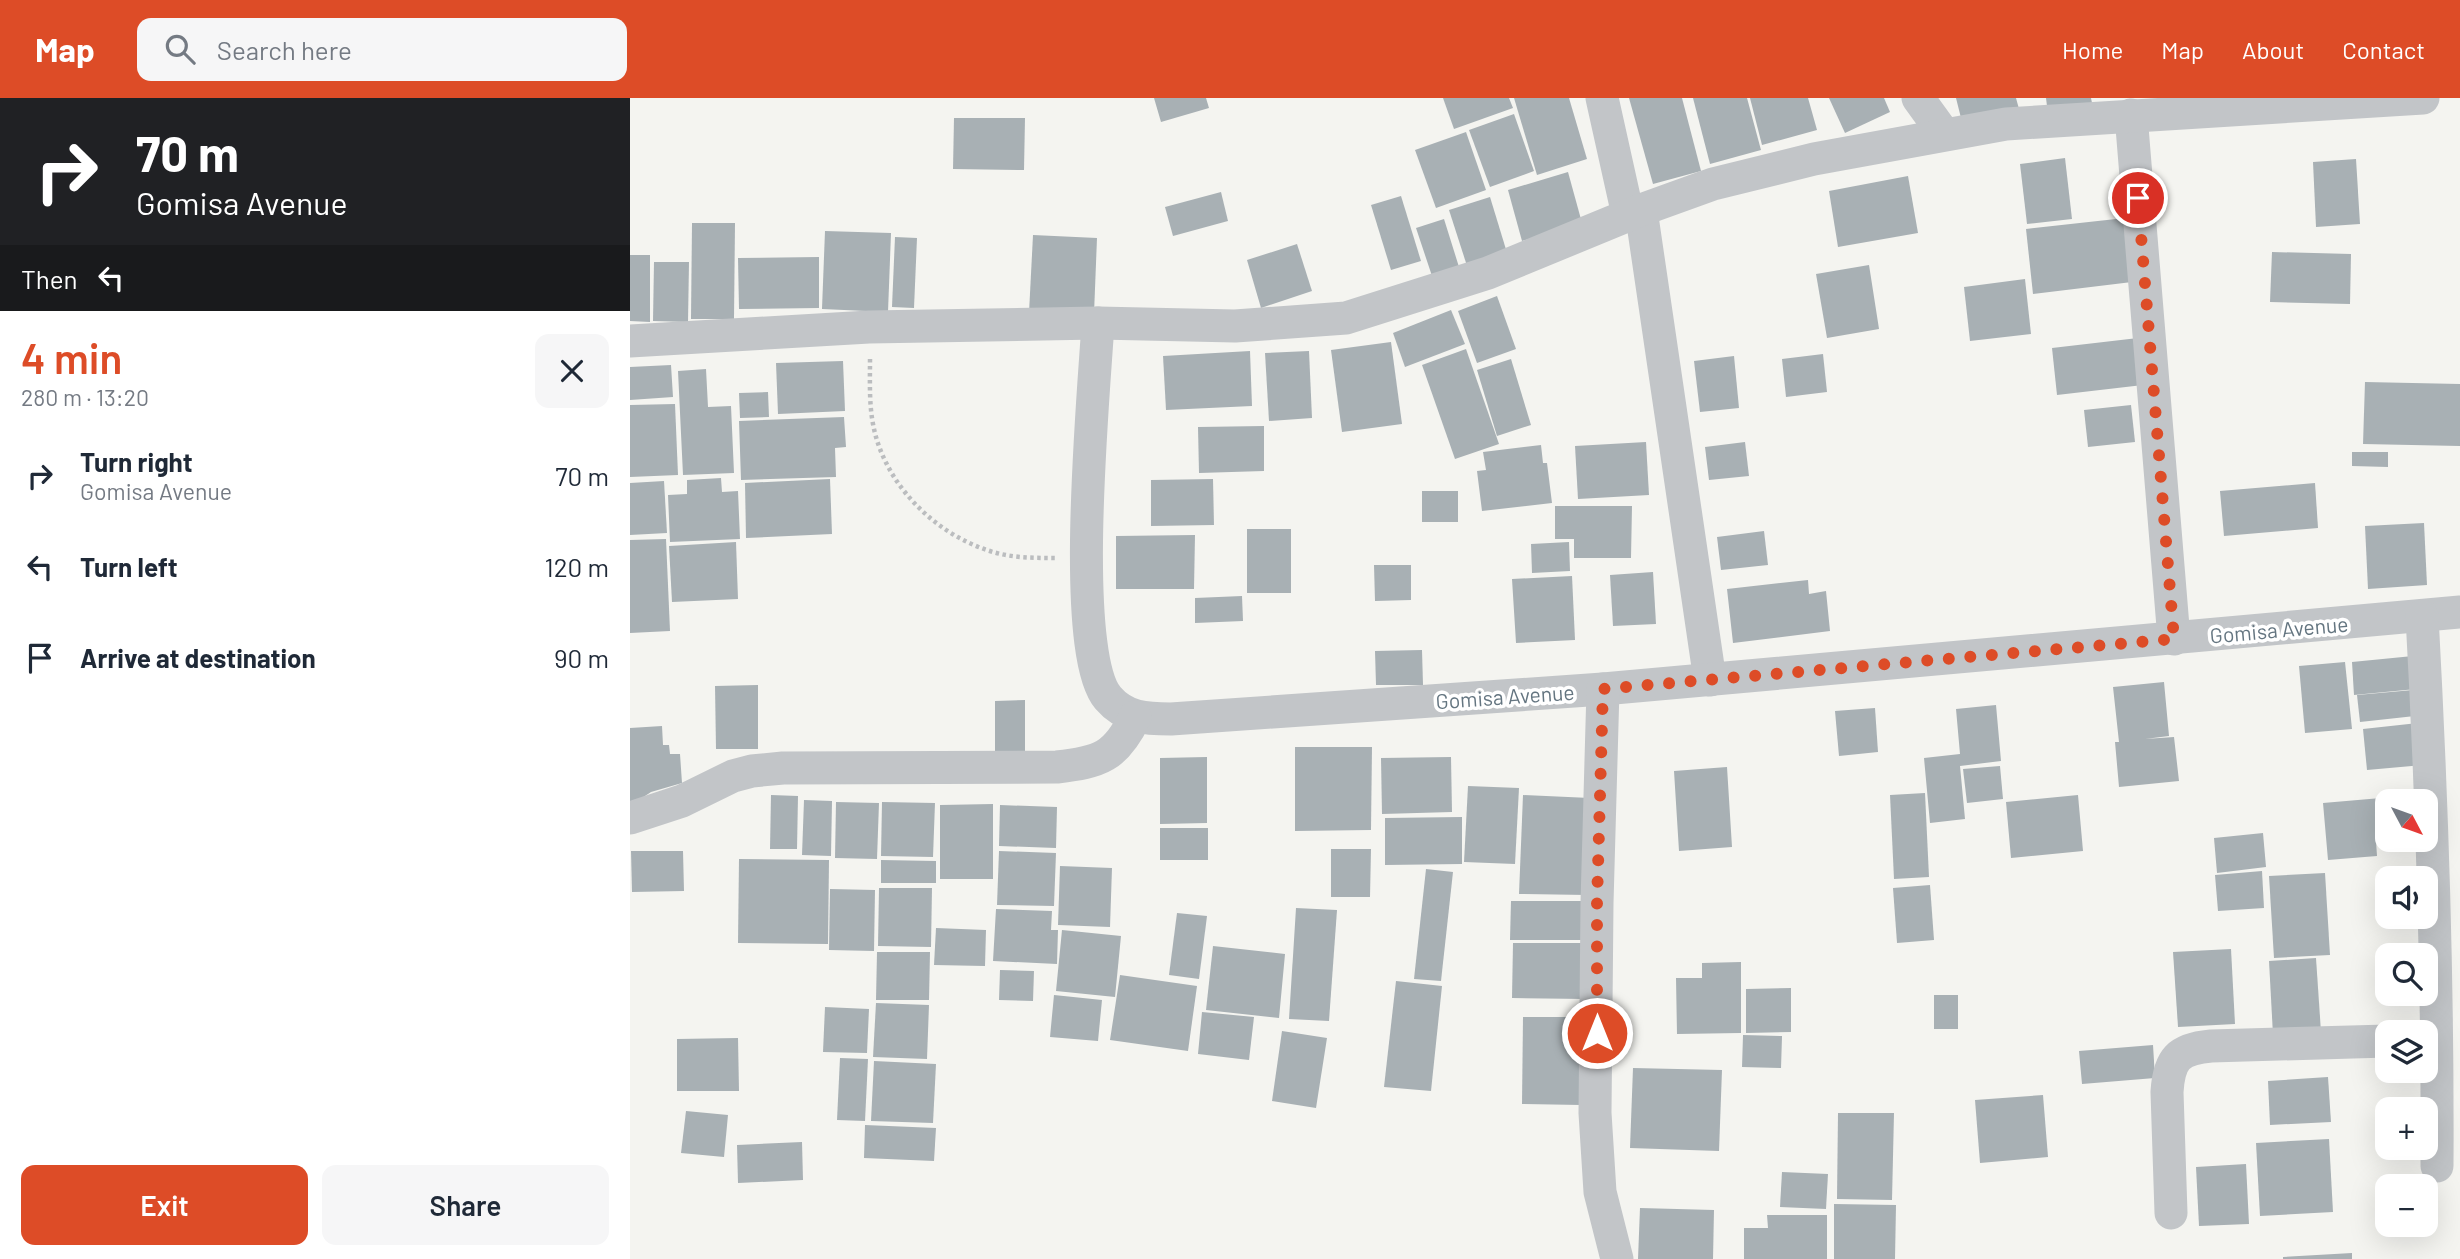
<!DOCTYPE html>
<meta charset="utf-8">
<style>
:root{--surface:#fff;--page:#f6f6f7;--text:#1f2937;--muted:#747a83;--accent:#dd4c27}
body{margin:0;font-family:Barlow,sans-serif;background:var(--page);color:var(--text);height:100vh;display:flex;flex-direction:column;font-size:26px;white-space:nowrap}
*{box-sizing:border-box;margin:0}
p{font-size:23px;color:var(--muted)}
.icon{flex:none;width:38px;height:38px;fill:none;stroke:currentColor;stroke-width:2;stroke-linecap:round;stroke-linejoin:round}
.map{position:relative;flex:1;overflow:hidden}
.panel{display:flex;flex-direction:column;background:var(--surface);width:630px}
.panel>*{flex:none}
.guide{background:#202124;color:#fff;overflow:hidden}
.needle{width:46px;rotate:131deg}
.controls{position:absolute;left:1745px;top:691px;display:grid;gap:14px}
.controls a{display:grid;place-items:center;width:63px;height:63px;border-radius:14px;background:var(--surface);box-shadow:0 7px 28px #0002;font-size:35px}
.pin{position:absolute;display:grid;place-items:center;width:60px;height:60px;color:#fff;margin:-30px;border:4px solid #fff;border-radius:50%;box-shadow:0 2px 7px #0007}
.me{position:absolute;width:77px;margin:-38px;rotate:0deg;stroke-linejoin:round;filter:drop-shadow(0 0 5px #0008)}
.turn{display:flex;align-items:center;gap:24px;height:147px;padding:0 21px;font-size:32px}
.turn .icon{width:91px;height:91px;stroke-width:2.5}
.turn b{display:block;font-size:49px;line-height:60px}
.then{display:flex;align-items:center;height:66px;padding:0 21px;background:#0003;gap:14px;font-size:26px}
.round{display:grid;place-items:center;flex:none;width:74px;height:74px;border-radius:14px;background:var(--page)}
.overview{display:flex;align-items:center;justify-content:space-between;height:119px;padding:0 21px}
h1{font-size:42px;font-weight:600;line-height:52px;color:var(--accent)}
.primary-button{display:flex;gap:14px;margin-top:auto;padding:14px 21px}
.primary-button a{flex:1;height:80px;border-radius:14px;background:var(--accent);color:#fff;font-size:28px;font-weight:600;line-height:80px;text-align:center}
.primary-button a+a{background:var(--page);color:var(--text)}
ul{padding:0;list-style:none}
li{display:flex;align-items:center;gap:21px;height:91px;padding:0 21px}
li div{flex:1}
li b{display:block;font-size:26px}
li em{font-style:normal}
header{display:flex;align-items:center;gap:42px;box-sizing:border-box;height:98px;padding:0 35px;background:var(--accent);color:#fff}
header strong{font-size:33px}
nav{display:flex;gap:38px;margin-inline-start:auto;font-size:24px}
.search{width:490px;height:63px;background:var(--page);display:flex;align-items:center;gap:18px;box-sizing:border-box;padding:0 24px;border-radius:14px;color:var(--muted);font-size:26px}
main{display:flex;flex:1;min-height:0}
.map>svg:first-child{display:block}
</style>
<header>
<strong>Map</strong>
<div class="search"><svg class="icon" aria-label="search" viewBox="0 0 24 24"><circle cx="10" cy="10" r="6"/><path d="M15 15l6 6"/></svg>Search here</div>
<nav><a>Home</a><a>Map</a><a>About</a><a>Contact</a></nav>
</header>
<main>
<section class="panel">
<div class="guide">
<div class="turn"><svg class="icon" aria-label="right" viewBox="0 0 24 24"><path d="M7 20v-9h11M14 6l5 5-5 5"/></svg><div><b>70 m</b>Gomisa Avenue</div></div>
<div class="then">Then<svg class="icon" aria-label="left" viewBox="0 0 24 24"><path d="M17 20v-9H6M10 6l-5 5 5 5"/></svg></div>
</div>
<div class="overview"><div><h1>4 min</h1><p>280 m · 13:20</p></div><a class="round"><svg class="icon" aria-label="close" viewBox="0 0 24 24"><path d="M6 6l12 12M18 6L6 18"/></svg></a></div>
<ul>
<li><svg class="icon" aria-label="right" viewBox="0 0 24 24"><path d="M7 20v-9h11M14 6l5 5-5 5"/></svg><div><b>Turn right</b><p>Gomisa Avenue</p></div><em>70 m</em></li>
<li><svg class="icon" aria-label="left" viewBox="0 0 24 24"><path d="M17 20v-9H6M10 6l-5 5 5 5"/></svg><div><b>Turn left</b></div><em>120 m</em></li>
<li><svg class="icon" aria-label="arrive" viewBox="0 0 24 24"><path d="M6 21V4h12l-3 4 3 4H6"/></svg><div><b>Arrive at destination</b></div><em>90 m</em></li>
</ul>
<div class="primary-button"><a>Exit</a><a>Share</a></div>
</section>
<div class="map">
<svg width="1830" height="1161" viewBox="0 0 1830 1161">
<rect width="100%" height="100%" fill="#f4f4f0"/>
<g fill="#a8b0b4">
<polygon points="524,0 576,0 579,10 531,24"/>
<polygon points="813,0 879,0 883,10 824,31"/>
<polygon points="884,0 939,0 957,61 907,77"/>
<polygon points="999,0 1052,0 1071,73 1023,86"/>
<polygon points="1063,0 1117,0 1131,52 1080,66"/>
<polygon points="1120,0 1178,0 1187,32 1132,47"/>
<polygon points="1199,0 1254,0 1260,14 1215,35"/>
<polygon points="1326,0 1386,0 1389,11 1332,24"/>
<polygon points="1416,0 1461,0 1462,5 1417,8"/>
<polygon points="884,16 904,73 860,89 839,32"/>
<polygon points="324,20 395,20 394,72 323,71"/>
<polygon points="836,34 856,92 806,110 785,52"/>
<polygon points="1435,60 1442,121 1397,126 1390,66"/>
<polygon points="1726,61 1730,126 1686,129 1683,64"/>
<polygon points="938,74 952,125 892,143 878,92"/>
<polygon points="1278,78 1288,135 1208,149 1199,93"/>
<polygon points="591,94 598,123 543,138 535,109"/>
<polygon points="771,98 791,163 761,172 741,107"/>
<polygon points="860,99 878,158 838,171 819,112"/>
<polygon points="1495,120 1502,184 1403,196 1396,131"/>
<polygon points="814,121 829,169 802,178 786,130"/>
<polygon points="62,125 105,125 104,221 61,221"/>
<polygon points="195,133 261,135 258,214 192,211"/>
<polygon points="403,137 467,140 464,216 399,215"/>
<polygon points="265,139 287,140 284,210 262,209"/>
<polygon points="667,146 682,193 631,210 617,162"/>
<polygon points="1642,154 1721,156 1720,206 1640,204"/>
<polygon points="0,157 20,157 20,224 0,223"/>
<polygon points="189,159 189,210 109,211 108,160"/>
<polygon points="24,164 59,164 58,224 23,223"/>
<polygon points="1239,167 1249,231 1197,240 1186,176"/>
<polygon points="1395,181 1401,236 1340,243 1334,189"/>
<polygon points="867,198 886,251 847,265 828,213"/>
<polygon points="821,212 835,246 775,269 763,235"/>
<polygon points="1508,240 1513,287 1427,297 1422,250"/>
<polygon points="761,244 772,326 712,334 701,252"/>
<polygon points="836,251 869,346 825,361 792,267"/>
<polygon points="620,253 622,308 536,312 533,258"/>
<polygon points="679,253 682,320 639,323 635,255"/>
<polygon points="1193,256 1197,294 1156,299 1152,261"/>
<polygon points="1104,258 1109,310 1070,314 1064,263"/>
<polygon points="881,261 901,327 867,338 847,272"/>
<polygon points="213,263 215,313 148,316 146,265"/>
<polygon points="41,267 43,299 0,302 0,269"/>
<polygon points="76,271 78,309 101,308 104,375 53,377 48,273"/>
<polygon points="1735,284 1830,286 1830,348 1733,346"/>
<polygon points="138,294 139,319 110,320 109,295"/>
<polygon points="45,306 48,377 0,379 0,307"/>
<polygon points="1501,307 1505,344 1458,349 1454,312"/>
<polygon points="214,319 216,349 205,350 206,379 111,382 109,323"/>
<polygon points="634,328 634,373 569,375 568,329"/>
<polygon points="1016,344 1019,397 948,401 945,348"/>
<polygon points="1115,344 1119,378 1079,382 1075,349"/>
<polygon points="911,347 913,365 917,365 922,405 852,413 847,373 856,372 853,354"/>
<polygon points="1722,354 1758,354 1758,369 1722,368"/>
<polygon points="91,380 92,394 108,393 110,441 40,444 38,397 57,396 57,382"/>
<polygon points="200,381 202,436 116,440 115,385"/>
<polygon points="583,381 584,427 521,428 521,382"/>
<polygon points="34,383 37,435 0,437 0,385"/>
<polygon points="1685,385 1688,430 1594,438 1590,393"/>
<rect x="792" y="393" width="36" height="31"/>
<polygon points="925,408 1002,408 1001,460 944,460 944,441 925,441"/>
<polygon points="1794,425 1797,487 1738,491 1735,428"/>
<rect x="617" y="431" width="44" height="64"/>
<polygon points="1134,433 1138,467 1091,472 1087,439"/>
<polygon points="565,437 564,491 486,491 486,438"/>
<polygon points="36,441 40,533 0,535 0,442"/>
<polygon points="106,444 108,501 42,504 39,448"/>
<polygon points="939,444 940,473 902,475 901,446"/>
<polygon points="744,467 781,467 781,502 745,503"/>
<polygon points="1023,474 1026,526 983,528 980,477"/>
<polygon points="942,478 945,542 886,545 882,481"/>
<polygon points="1178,482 1179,496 1196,493 1200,533 1103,545 1097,491"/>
<polygon points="612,498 613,523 565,525 565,500"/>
<polygon points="792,552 793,587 746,587 745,553"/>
<polygon points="1783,558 1786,591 1724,597 1722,564"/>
<polygon points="1715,564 1722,631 1675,635 1669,568"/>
<polygon points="1534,584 1539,638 1515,641 1544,639 1549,683 1489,689 1485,644 1489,644 1483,589"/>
<polygon points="128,587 128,651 86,651 85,588"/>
<polygon points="1783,592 1785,618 1730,624 1727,597"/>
<polygon points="395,602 395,663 365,664 365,603"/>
<polygon points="1366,607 1371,663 1330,668 1335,721 1300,725 1294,660 1330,656 1326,611"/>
<polygon points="1245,610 1248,654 1209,658 1205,613"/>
<polygon points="1788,625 1793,667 1737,672 1733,631"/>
<polygon points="32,628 33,647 39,647 40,656 50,656 52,685 21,694 6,704 0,704 0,630"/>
<polygon points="665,649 742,649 741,732 665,733"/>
<polygon points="577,659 577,725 530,726 530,660"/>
<polygon points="821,659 822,714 752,716 751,660"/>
<polygon points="1370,668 1373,701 1337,705 1333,671"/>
<polygon points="1097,669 1102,749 1049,753 1044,673"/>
<polygon points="838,688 889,690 885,766 834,764"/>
<polygon points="1295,695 1299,779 1264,781 1260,697"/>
<polygon points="141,697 168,698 167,751 140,751"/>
<polygon points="893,697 960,700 957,797 889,796"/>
<polygon points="1448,697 1453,753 1381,760 1376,704"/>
<polygon points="1751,700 1754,727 1745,728 1747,758 1698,762 1693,705"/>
<polygon points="174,702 202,703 201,758 172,757"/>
<polygon points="206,704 249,705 247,761 205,760"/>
<polygon points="252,704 305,705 303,759 251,758"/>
<polygon points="363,706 363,781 310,781 310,707"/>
<polygon points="370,707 427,709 426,750 369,748"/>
<polygon points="832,719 832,766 755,767 755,720"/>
<rect x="530" y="730" width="48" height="32"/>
<polygon points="1633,735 1636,769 1587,775 1584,740"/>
<polygon points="701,751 741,751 740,799 701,799"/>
<polygon points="1,753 53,753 54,793 2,794"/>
<polygon points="369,753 426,755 424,808 367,807"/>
<polygon points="109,761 199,762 198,846 108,845"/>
<polygon points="251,762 306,763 306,785 251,785"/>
<polygon points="430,768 482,770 480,829 428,827"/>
<polygon points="796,771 823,774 811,883 784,881"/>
<polygon points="1632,773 1634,810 1588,813 1585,777"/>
<polygon points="1695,775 1700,857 1644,860 1639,778"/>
<polygon points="1300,787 1304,842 1267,845 1263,790"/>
<polygon points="249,790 302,790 301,849 248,848"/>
<polygon points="200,791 245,792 244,853 199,852"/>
<polygon points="881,803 954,803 954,842 880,842"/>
<polygon points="666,810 707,812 699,923 659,921"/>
<polygon points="366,811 422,813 421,832 428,832 427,866 363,863"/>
<polygon points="547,815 577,818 569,881 539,877"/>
<polygon points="306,830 356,832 355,868 304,867"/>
<polygon points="432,832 491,838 485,899 426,893"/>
<polygon points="883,845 957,845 956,901 882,900"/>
<polygon points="583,848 655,856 649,920 576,912"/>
<polygon points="1601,851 1605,926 1548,929 1543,854"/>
<polygon points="247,854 300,854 299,902 246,902"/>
<polygon points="1686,860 1691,934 1643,937 1639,863"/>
<polygon points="1111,864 1111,935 1047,936 1046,880 1072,880 1072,865"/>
<polygon points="370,872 404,873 403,903 369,902"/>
<polygon points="490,877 567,888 558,953 480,942"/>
<polygon points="766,883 812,888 801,993 754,989"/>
<polygon points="1161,890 1161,934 1116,935 1116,891"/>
<polygon points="424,897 472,902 468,943 420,939"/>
<rect x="1304" y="897" width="24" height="34"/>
<polygon points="246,905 299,907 297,961 243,959"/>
<polygon points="195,909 239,911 237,955 193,954"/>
<polygon points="572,914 624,919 619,962 568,956"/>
<polygon points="893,919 952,919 951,1007 892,1006"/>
<polygon points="652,933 697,940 686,1010 642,1003"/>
<polygon points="1113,937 1152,938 1151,970 1112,969"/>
<polygon points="108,940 109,993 47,993 47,941"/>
<polygon points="1523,947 1525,980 1452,986 1449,953"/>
<polygon points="210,960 238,961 235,1023 207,1022"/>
<polygon points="244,963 306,966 303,1025 241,1023"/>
<polygon points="1003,970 1092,972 1089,1053 1000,1050"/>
<polygon points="1698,979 1701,1024 1640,1027 1638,983"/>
<polygon points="1413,997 1418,1059 1350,1065 1345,1002"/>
<polygon points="56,1013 98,1017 94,1059 51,1055"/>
<polygon points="1208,1015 1264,1015 1262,1102 1207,1101"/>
<polygon points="235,1027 306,1030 304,1063 234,1060"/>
<polygon points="1699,1041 1703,1114 1630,1118 1626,1045"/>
<polygon points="172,1044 173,1082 108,1085 107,1047"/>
<polygon points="1616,1066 1619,1126 1569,1128 1566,1069"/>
<polygon points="1152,1074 1198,1076 1196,1111 1150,1109"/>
<polygon points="1204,1106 1266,1107 1265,1161 1204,1161"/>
<polygon points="1010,1110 1084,1112 1083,1161 1008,1161"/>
<polygon points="1137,1117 1197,1117 1197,1161 1114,1161 1114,1130 1138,1130"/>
<polygon points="1722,1155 1722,1161 1653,1161 1653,1159"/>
</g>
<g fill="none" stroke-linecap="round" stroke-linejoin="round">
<path stroke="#bbbdbf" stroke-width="4.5" stroke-dasharray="3.5 3.5" stroke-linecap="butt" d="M 240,261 C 240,283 239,305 243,326 C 254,386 305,437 363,454 C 383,460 405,460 427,460"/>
<g stroke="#c2c5c8" stroke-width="33">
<polyline points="972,0 998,117"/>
<polyline points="1288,0 1314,36"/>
<polyline points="1501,17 1544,541"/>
<polyline points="1011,112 1080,582"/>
<path d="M 468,225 C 464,294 439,554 478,600 C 495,620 516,621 541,621 L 973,591 L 1830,514"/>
<polyline points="0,243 239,229 468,225 605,228 716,220 858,175 1011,112 1083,86 1184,61 1376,26 1793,0"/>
<path d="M 1792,518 C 1802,701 1808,884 1807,1068"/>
<polyline points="973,591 967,805 965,1015 970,1094 987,1161"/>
<path d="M 0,720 L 52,703 L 103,678 L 122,673 L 153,670 L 427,669 C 470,664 486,659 505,619"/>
<path d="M 1541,1115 L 1537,994 C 1539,961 1548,951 1581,948 L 1757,943"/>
</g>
</g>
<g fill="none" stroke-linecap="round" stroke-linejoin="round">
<polyline stroke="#dd4c27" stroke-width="12" stroke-dasharray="0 21.6" points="967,935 967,805 973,591 1544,541 1508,100"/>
</g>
<g text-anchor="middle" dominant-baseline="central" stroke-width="7" stroke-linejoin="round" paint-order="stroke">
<g font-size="21" fill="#647580" stroke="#fff">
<text transform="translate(1649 531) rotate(-5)">Gomisa Avenue</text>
<text transform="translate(875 598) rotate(-4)">Gomisa Avenue</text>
</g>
</g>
</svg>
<div class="controls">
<a><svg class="needle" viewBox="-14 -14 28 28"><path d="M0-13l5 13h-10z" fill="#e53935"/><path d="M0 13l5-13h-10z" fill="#747a83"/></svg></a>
<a><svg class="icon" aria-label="sound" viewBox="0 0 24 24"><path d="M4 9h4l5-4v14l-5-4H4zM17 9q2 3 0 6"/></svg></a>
<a><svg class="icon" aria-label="search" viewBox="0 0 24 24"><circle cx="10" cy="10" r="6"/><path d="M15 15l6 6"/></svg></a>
<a><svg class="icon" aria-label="layers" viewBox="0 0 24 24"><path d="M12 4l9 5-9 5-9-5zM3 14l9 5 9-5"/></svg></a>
<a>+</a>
<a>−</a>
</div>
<div class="pin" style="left:1508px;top:100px;background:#d93025"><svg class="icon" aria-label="arrive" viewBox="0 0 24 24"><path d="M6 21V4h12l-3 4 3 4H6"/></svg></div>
<svg class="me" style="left:967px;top:935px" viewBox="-20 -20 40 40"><circle r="17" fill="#dd4c27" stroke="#fff" stroke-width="3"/><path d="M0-11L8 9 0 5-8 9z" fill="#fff"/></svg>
</div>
</main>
